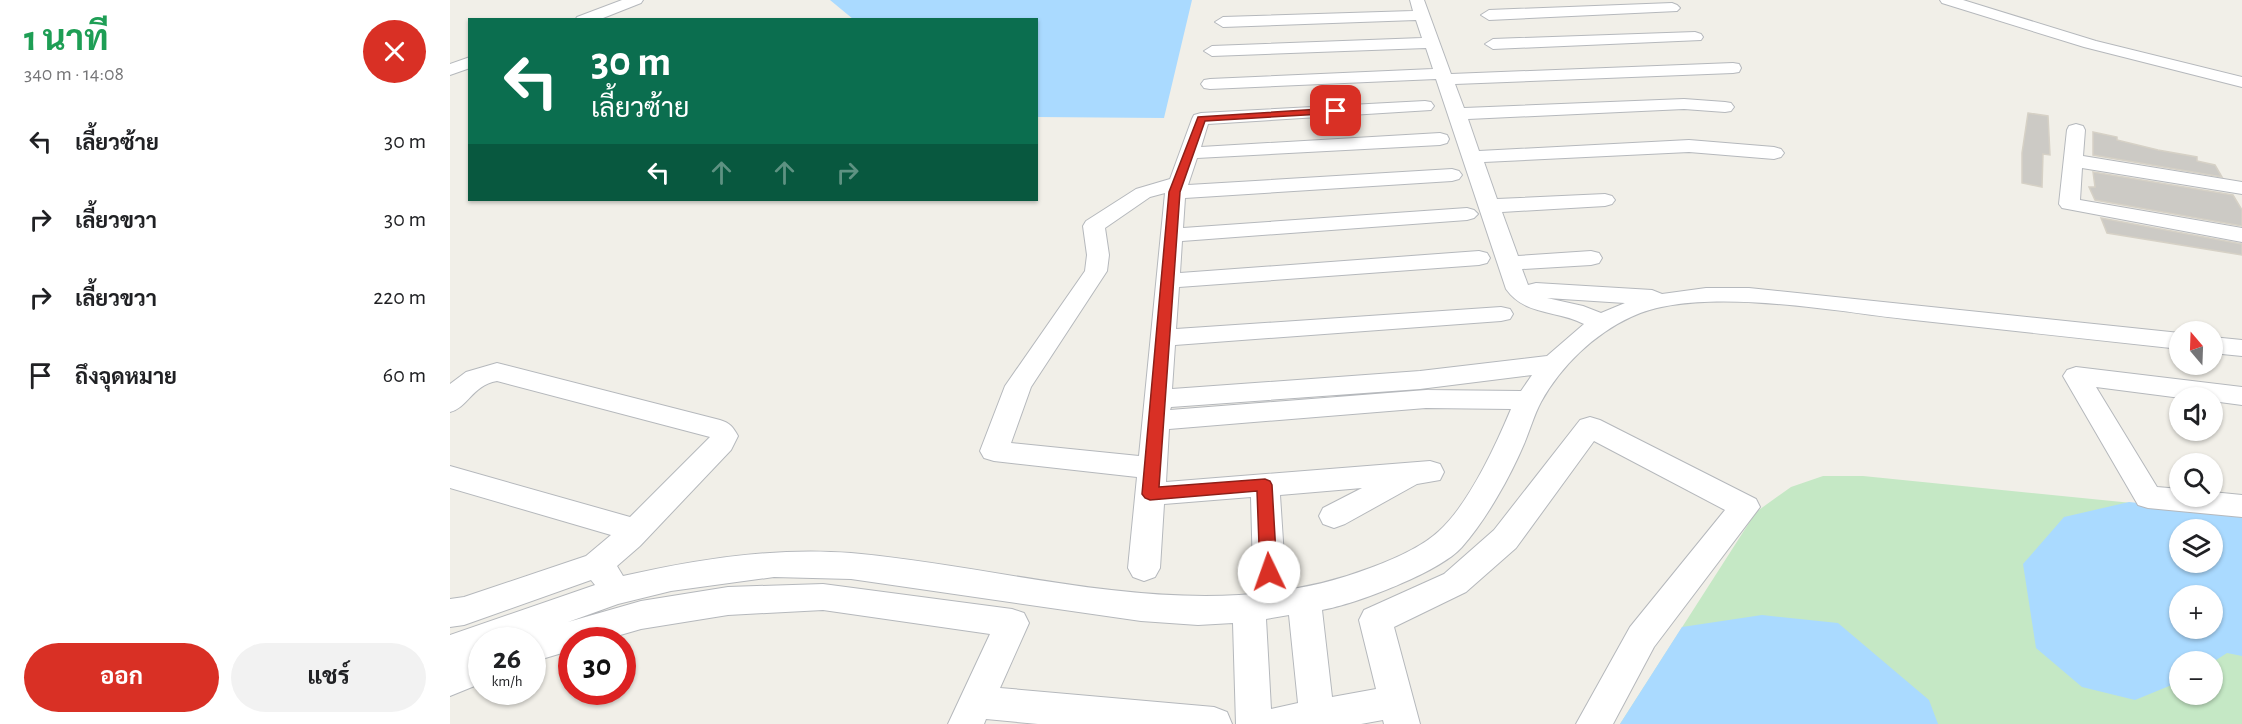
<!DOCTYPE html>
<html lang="th">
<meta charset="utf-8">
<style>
:root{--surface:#fff;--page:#f2f2f2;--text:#202124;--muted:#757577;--accent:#d93025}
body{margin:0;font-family:"Alegreya Sans",Sarabun,sans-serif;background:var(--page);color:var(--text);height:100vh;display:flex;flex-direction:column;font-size:22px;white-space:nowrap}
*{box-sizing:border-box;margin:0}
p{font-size:20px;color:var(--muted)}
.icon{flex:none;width:33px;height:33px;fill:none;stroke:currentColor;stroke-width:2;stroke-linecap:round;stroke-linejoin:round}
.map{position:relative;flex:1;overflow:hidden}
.panel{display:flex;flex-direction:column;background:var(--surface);width:450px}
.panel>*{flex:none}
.banner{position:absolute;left:18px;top:18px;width:570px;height:183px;border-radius:0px;box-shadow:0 2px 4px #0004;background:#0b6e4f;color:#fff;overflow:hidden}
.needle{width:39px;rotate:341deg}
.buttons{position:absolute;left:1719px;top:321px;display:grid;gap:12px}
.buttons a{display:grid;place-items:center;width:54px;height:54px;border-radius:50%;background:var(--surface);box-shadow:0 2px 4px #0004;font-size:30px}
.speed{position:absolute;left:18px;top:627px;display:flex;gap:12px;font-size:30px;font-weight:700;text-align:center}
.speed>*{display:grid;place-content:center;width:78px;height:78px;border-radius:50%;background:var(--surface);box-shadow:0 2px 4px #0004;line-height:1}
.speed small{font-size:15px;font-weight:400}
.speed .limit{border:9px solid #d22;background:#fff;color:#111}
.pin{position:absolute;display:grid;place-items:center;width:51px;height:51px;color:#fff;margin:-26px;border-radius:12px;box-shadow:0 3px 9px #0006}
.me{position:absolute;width:66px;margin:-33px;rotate:357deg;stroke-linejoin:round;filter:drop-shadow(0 0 4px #0008)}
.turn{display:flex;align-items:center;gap:21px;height:126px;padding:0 24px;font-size:27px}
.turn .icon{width:78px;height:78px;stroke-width:2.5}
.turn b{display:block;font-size:42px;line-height:51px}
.lanes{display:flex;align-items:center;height:57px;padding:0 24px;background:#0003;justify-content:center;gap:30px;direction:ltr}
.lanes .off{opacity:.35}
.round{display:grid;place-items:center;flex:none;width:63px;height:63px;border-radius:32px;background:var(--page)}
.head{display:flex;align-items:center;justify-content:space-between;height:102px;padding:0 24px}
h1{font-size:36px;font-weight:700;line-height:45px;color:#1e9e55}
.button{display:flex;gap:12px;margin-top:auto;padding:12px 24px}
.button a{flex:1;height:69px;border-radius:36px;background:var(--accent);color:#fff;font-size:24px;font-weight:700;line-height:69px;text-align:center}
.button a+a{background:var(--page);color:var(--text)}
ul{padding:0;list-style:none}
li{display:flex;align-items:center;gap:18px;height:78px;padding:0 24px}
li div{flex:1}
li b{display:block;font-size:22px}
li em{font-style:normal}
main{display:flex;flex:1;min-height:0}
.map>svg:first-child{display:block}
</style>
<main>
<section class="panel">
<div class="head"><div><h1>1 นาที</h1><p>340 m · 14:08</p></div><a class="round" style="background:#d93025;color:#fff"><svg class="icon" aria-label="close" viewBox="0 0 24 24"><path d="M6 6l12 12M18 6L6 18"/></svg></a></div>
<ul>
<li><svg class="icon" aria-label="left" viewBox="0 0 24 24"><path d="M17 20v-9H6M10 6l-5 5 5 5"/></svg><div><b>เลี้ยวซ้าย</b></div><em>30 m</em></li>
<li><svg class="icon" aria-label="right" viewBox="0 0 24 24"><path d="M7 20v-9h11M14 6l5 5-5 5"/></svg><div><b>เลี้ยวขวา</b></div><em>30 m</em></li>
<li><svg class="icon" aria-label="right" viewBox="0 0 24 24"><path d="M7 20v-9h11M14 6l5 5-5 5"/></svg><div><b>เลี้ยวขวา</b></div><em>220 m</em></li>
<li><svg class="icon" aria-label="arrive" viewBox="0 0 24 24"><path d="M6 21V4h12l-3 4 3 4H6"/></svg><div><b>ถึงจุดหมาย</b></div><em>60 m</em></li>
</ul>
<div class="button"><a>ออก</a><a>แชร์</a></div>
</section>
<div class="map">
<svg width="1792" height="724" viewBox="0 0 1792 724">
<rect width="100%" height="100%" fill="#f1efe8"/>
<path fill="#c5e8c5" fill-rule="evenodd" d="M 1373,476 L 1413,476 L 1792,514 L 1792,724 L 1170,724 L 1306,512 L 1341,487 ZM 1730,530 L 1762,530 L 1762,562 L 1730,562 ZM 1730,596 L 1762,596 L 1762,628 L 1730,628 ZM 1730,662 L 1762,662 L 1762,694 L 1730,694 Z"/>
<g fill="#aadaff" fill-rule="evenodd">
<polygon points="380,0 742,0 714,118 587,117 586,20 403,19"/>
<path d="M 1679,502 L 1792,514 L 1792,656 L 1777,653 L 1763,662 L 1730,662 L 1729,682 L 1685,700 L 1632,687 L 1586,648 L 1573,564 L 1614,517 ZM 1730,530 L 1762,530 L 1762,562 L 1730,562 ZM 1730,596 L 1762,596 L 1762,628 L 1730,628 Z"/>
<polygon points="1312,615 1388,623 1479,700 1488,724 1170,724 1232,627"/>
</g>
<g fill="#cccac5" stroke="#d6d1c6" stroke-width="1.5">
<polygon points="1578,113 1598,116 1600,155 1593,154 1592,187 1572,183 1572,153"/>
<polygon points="1643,132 1667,137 1667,140 1708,150 1747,157 1747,161 1765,165 1772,177 1643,155"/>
<polygon points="1643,172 1783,195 1792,210 1792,226 1645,200 1639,187 1645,187"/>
<polygon points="1651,218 1792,244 1792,255 1657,233"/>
</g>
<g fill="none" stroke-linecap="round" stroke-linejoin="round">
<g stroke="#b5b8bc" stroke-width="2">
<g id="minor">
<polygon points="172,0 193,0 191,3 148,20 125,20 127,17"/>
<path d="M 960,0 L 974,0 L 1001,74 L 1283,63 L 1289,64 L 1291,68 L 1289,72 L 1283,73 L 1005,84 L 1014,108 L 1234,99 L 1275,102 L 1281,103 L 1284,107 L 1281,111 L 1275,112 L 1234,109 L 1018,119 L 1029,151 L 1239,140 L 1324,147 L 1331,149 L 1334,153 L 1331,157 L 1324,159 L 1239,152 L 1034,162 L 1047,199 L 1155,194 L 1162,196 L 1165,200 L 1162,204 L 1155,206 L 1052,212 L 1068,256 L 1141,251 L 1149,253 L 1152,258 L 1149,263 L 1141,265 L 1072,269 L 1078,285 L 1086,283 L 1202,290 L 1212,294 L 1256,288 L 1299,288 L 1730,333 L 1730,349 C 1638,339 1546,329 1455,319 C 1382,311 1247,285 1181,317 C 1144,334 1111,366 1091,402 C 1084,415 1080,430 1074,444 C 1060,477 1036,520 1012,547 C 990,572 906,604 872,610 L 882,697 L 926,689 L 909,620 L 914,610 L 994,574 L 1044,530 L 1130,420 L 1140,417 L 1150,420 L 1306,499 L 1310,507 L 1204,647 L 1163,724 L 1126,724 L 1180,627 L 1275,510 L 1144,441 L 1066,548 L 1016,592 L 944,627 L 970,724 L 934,724 L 933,720 L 911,724 L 786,724 L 783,623 L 748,625 L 691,621 L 401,579 L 324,577 L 221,591 L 168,604 L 118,622 L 191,601 L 278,587 L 373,584 L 562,609 L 574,613 L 579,623 L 550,688 L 764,707 L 777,712 L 782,724 L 588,724 L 536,719 L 534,724 L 498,724 L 540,634 L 373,610 L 278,615 L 191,629 L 153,640 L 122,640 L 122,650 L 82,662 L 82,640 L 32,640 L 32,683 L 0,696 L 0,635 L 145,585 L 141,580 L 14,625 L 0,627 L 0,599 L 14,597 L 136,556 L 161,535 L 0,488 L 0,466 L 180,517 L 260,437 L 47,381 C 21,386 19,407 0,412 L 0,384 L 16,372 L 47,363 L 270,420 C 280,423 283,427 288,436 L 281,450 L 190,546 L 167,566 L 173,576 C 248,559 325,547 401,553 C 572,568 754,632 920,568 C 942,560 972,547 989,531 C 1018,505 1046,445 1061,409 L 976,408 L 719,429 L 716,482 L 980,461 L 990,464 L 994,472 L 990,480 L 967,484 L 895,524 L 884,528 L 873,524 L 869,516 L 873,508 L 912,488 L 830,495 L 835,572 L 830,581 L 819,585 L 808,581 L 803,572 L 801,497 L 714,504 L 710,568 L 705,577 L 694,581 L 683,577 L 678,568 L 687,477 L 544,461 L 534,458 L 530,451 L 555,386 L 635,271 L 637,255 L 633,226 L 636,221 L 686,189 L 720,179 L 742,119 L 744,115 L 751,113 L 975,101 L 981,102 L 984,106 L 981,110 L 758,124 L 751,147 L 990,133 L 997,135 L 999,139 L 997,143 L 990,145 L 747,158 L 738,185 L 1002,169 L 1009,171 L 1012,175 L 1009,179 L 1002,181 L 735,198 L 733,228 L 1017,208 L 1024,210 L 1028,214 L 1024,218 L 1017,220 L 732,241 L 730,273 L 1029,251 L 1037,253 L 1040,258 L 1037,263 L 1029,265 L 729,287 L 726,329 L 1051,307 L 1060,309 L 1063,314 L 1060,319 L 1051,321 L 725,345 L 722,389 L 970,371 L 1097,356 L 1134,324 C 1108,310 1075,316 1056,289 L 986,79 L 760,89 L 754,88 L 751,84 L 754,80 L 760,79 L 983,69 L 976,48 L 762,56 L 754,51 L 762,46 L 972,38 L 966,20 L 773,27 L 765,22 L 773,17 L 963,11 ZM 715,193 L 689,456 L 561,443 L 581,387 L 657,271 L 659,255 L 655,228 L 700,197 ZM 1097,298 L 1175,303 L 1151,313 L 1133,306 ZM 1082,375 L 1071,391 L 976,390 L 720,410 L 721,407 L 970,389 ZM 839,615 L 848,703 L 821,709 L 816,619 Z"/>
<polygon points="1490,0 1513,0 1646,41 1792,77 1792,87 1634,47 1492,3"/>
<polygon points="1222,3 1227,5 1230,8 1227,11 1039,20 1031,15 1039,10"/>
<polygon points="1245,32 1251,34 1253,37 1251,40 1043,49 1035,44 1043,39"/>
<polygon points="20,57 20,68 0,75 0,64"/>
<polygon points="1626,124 1633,126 1635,130 1633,156 1792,182 1792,194 1632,168 1630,200 1792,228 1792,242 1612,208 1609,204 1617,130 1619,126"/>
<polygon points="1762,337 1792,340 1792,356 1762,353"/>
<polygon points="1626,367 1792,387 1792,405 1762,401 1762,398 1731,398 1646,387 1707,487 1730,489 1730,496 1762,496 1762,492 1792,495 1792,517 1698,508 1688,505 1613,376 1617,370"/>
</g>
</g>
<use href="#minor" fill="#fff" fill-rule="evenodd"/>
</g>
<polygon fill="#d93025" stroke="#8d1f18" stroke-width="1.5" points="886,108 889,109 889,113 755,121 730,192 709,487 815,479 820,481 822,485 827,572 825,577 819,579 813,577 810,572 807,491 700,500 695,498 692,494 719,192 748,117"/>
</svg>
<div class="buttons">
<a><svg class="needle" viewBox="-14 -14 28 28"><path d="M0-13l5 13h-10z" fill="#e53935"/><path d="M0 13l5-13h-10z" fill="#757577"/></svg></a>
<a><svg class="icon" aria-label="sound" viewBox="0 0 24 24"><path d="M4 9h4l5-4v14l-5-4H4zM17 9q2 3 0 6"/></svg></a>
<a><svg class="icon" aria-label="search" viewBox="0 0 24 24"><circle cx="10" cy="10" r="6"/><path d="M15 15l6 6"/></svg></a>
<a><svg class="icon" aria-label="layers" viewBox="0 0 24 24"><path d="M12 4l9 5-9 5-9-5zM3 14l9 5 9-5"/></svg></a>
<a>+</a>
<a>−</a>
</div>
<div class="speed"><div>26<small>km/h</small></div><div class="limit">30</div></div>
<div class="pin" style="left:886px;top:111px;background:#d93025"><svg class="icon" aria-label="arrive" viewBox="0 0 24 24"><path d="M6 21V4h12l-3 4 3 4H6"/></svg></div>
<svg class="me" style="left:819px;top:572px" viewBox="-20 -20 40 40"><circle r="19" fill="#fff"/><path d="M0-13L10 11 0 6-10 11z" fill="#d93025"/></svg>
<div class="banner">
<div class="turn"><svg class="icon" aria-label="left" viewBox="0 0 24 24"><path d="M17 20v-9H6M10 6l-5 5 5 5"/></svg><div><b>30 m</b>เลี้ยวซ้าย</div></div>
<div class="lanes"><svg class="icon" aria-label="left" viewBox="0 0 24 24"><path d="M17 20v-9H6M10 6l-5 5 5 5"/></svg><svg class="icon off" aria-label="ahead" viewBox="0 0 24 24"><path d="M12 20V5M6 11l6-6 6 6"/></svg><svg class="icon off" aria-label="ahead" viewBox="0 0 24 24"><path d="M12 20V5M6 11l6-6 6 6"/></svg><svg class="icon off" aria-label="right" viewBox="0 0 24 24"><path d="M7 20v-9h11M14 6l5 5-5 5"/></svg></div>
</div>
</div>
</main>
